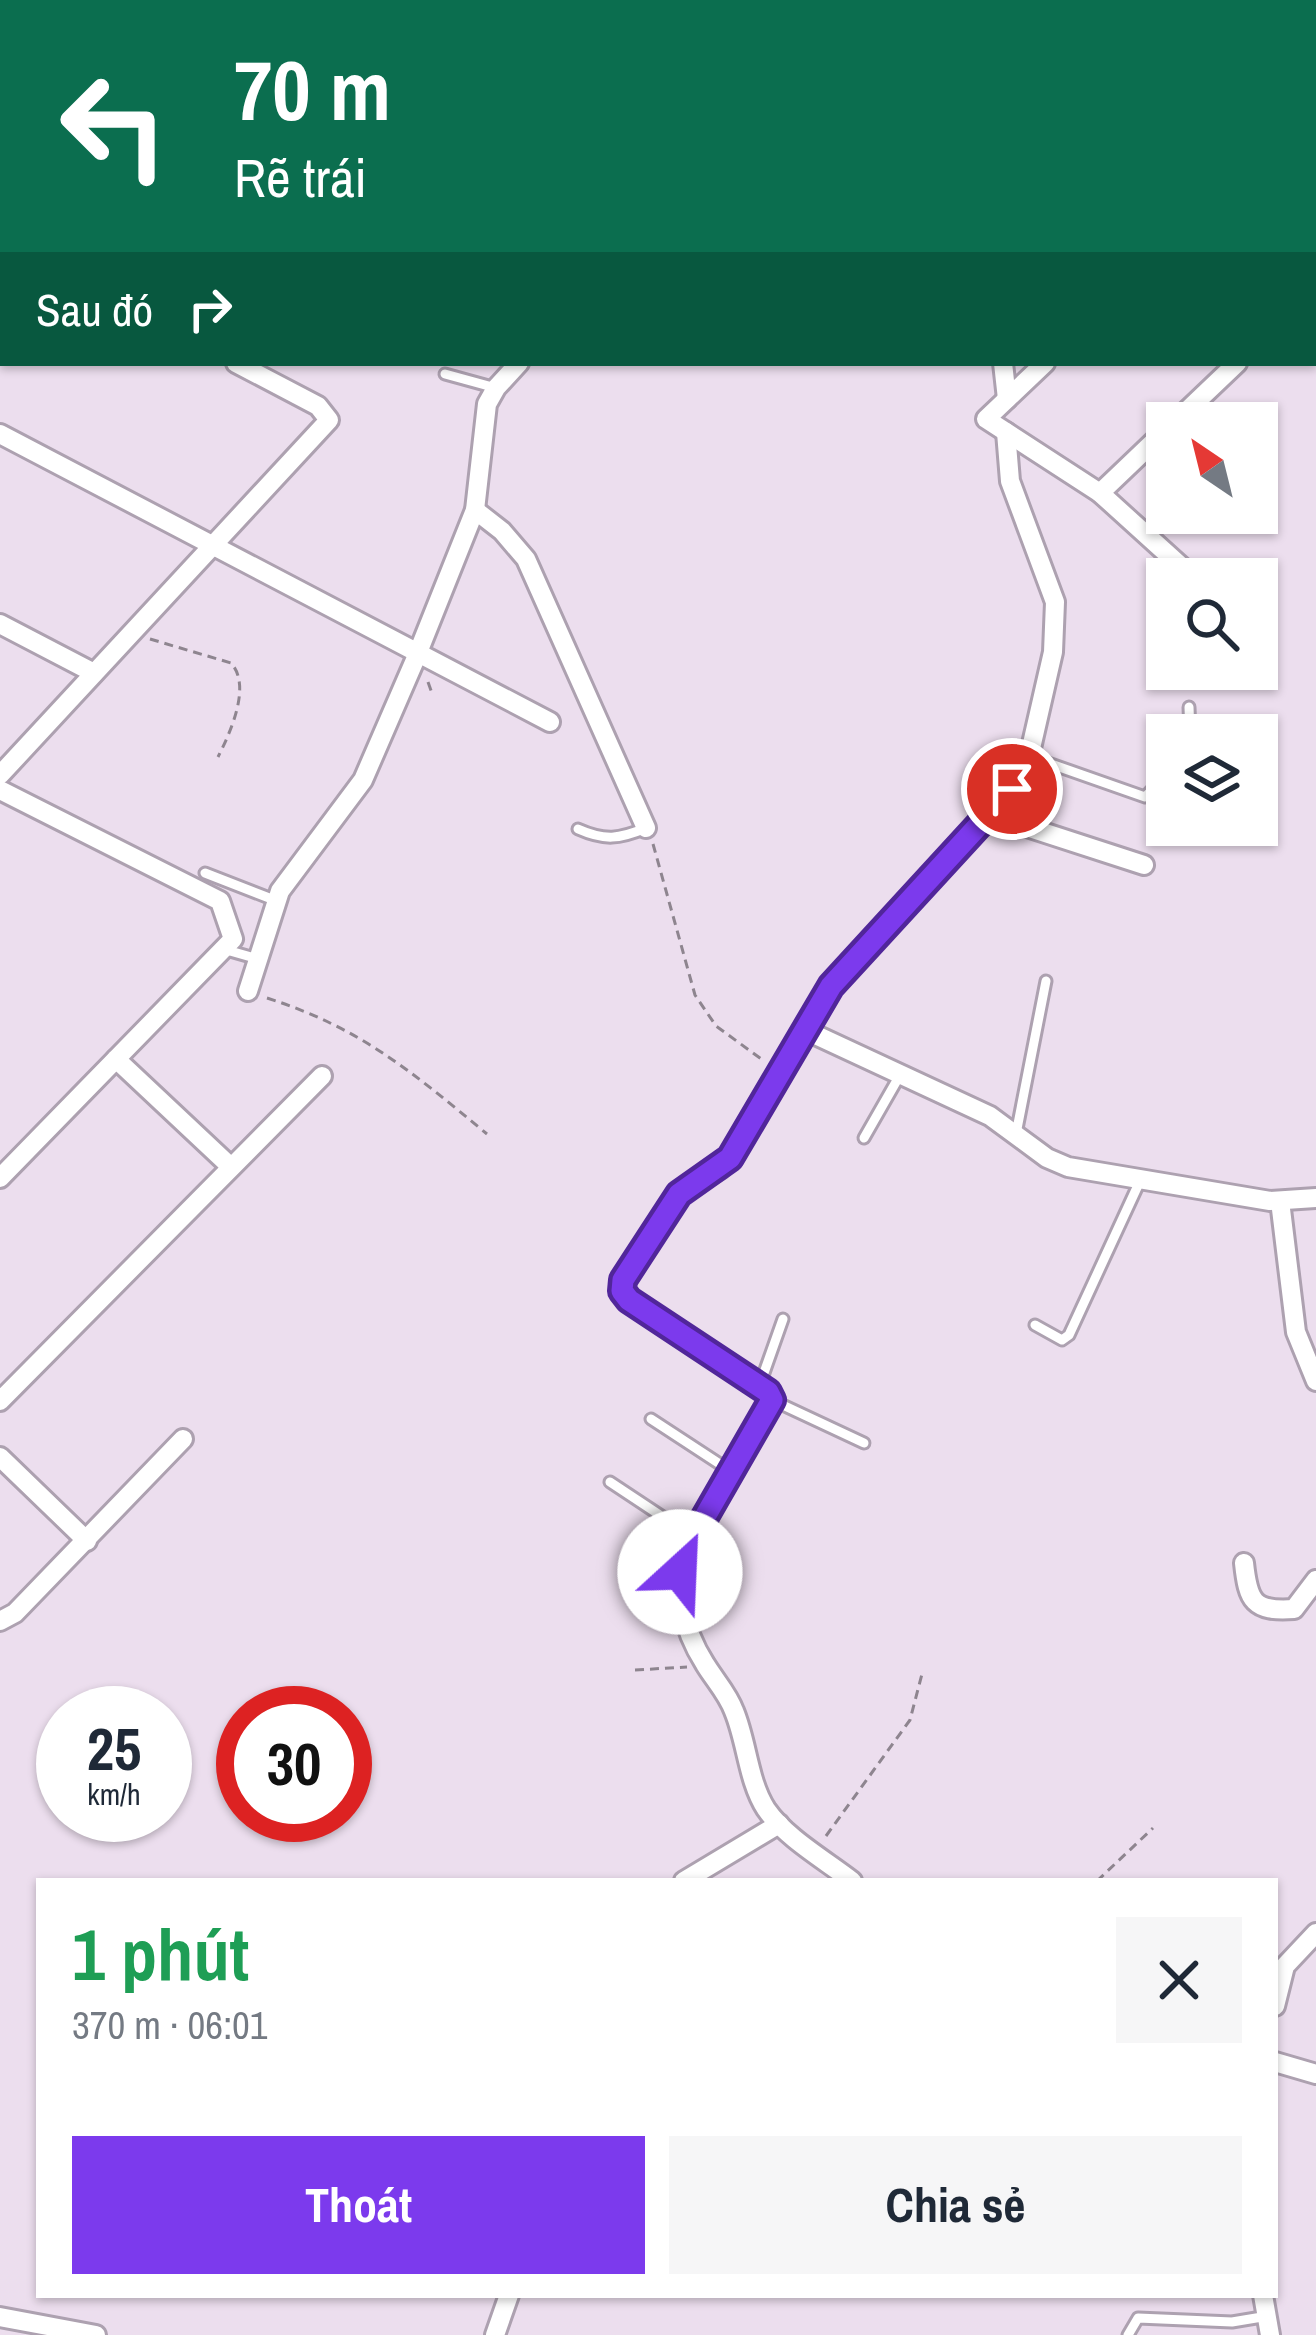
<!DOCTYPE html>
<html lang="vi">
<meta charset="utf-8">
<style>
:root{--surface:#fff;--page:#f6f6f7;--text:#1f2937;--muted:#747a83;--accent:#7c3aed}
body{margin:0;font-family:"Archivo Narrow",sans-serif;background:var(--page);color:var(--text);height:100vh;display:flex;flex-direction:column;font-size:45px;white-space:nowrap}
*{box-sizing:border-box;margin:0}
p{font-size:39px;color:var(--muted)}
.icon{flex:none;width:66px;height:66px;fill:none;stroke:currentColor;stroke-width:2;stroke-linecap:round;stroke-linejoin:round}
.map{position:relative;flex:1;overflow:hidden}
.side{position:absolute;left:36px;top:1878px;width:1242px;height:420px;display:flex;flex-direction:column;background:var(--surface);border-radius:0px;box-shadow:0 3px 9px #0004}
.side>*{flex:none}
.top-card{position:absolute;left:0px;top:0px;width:1317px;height:366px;box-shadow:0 3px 9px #0004;background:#0b6e4f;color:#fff;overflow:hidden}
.needle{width:78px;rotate:325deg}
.fabs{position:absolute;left:1146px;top:402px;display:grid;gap:24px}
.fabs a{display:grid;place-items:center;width:132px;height:132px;border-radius:0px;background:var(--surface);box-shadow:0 3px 9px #0004;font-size:60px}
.speed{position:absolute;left:36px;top:1686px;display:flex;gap:24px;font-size:60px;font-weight:700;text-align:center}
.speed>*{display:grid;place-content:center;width:156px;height:156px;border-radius:50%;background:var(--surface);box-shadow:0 3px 9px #0004;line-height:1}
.speed small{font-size:30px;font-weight:400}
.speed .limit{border:18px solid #d22;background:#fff;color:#111}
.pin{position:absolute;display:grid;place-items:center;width:102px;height:102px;color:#fff;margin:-51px;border:6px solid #fff;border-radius:50%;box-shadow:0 3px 12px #0007}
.me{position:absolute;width:132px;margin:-66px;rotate:25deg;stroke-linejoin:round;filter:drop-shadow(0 0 9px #0008)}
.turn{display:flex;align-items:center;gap:42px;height:252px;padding:0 36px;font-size:54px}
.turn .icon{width:156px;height:156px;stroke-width:2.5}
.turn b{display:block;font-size:84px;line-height:102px}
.then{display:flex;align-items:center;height:114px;padding:0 36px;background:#0003;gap:24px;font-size:45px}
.round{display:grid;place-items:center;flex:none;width:126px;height:126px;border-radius:0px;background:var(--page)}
.head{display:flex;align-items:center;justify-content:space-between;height:204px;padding:0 36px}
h1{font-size:72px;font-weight:800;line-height:90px;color:#1e9e55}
.button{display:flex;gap:24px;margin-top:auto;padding:24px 36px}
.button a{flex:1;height:138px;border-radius:0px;background:var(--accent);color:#fff;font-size:48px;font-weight:800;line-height:138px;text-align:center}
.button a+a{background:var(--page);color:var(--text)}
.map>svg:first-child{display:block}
</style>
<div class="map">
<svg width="1316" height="2335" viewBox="0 0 1316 2335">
<rect width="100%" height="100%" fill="#ecdeee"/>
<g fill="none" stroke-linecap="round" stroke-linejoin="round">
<g stroke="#ada1b0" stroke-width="15">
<g id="service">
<polyline points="834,0 836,3"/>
<polyline points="445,374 496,388"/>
<polyline points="1189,707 1190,735"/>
<polyline points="1031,757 1145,797 1167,774"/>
<path d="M 578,829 C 605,841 619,839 646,828"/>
<polyline points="205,873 277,901"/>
<polyline points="223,949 258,959"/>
<polyline points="1016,1134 1046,981"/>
<polyline points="864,1138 900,1075"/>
<polyline points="1035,1325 1062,1340 1069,1335 1140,1181"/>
<polyline points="759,1387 783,1319"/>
<polyline points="772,1400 864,1443"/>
<polyline points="651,1419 732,1472"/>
<polyline points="610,1482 693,1537"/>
<polyline points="1128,2335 1138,2318 1232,2322 1268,2316"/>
</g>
</g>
<g stroke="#ada1b0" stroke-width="24">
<g id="minor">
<polyline points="149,0 152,3"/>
<polyline points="974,0 975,3"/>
<polyline points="1242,0 1245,3"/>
<polyline points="91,3 94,0"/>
<polyline points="313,3 316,0"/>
<polyline points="758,3 760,0"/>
<polyline points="1314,62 1316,64"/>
<polyline points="0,95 3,92"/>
<polyline points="1314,103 1316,101"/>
<polyline points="0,236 3,238"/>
<polyline points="1314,289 1316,287"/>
<polyline points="0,321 3,318"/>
<polyline points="1003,363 1007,399"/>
<polyline points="1045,363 986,419 1100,493 1195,579"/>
<polyline points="1174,423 1237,363"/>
<polyline points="0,434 550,722"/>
<polyline points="1100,493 1167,429"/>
<polyline points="475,510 502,531 526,559 646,828"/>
<polyline points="0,624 94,673"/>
<polyline points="0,775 329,420 318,406 236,363"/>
<polyline points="0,790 220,901 233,939 0,1178"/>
<polyline points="990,815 1144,865"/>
<polyline points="248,991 280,891 363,780 415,660 475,510 487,404 496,388 519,363"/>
<polyline points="805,1030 990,1116 1047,1158 1068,1167 1270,1201 1316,1198"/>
<polyline points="116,1059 231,1167"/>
<polyline points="1280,1201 1296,1332 1316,1381"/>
<polyline points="0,1401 322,1076"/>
<polyline points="0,1457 87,1541"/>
<path d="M 1244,1563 C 1248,1601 1253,1612 1294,1609 L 1316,1580"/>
<polyline points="0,1621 15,1613 183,1439"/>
<polyline points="684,1881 779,1824"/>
<path d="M 852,1881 C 825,1860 786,1838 766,1809 C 748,1781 747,1742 734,1711 C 728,1694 714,1679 705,1664 C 681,1626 675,1590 687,1548 L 772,1400 L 771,1396 L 629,1300 L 623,1290 L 624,1279 L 679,1194 L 720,1169 L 731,1158 L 831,986 L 990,815 L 1026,770 L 1053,652 L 1055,602 L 1010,481 L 1006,432"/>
<polyline points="1275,2006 1285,1966 1316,1933"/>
<polyline points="1275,2062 1316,2074"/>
<polyline points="1263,2295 1270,2335"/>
<polyline points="0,2317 96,2335"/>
<polyline points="495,2335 509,2295"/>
</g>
</g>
<g stroke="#8e858f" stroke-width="3" stroke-dasharray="9 6" stroke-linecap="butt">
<path d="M 150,639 L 231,663 C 252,686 230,733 218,757"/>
<polyline points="428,682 433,696"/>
<polyline points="653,844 695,995 716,1026 764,1061"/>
<path d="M 267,998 C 361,1028 412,1072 487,1134"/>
<polyline points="635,1670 687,1667"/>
<polyline points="826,1836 910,1720 922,1674"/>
<polyline points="1097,1881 1153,1828"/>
</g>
<use href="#service" stroke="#fff" stroke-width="9"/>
<use href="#minor" stroke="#fff" stroke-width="18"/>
</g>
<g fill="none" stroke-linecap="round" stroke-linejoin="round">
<g stroke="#51269a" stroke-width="30">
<polyline id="route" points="680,1572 687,1548 772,1400 768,1392 629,1300 622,1291 623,1280 679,1194 730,1158 831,986 1012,789"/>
</g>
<use href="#route" stroke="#7c3aed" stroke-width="21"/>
</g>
</svg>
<div class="fabs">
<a><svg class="needle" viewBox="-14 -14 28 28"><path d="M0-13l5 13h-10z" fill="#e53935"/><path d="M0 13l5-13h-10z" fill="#747a83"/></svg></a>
<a><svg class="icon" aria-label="search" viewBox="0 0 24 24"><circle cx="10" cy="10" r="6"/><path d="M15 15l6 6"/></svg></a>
<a><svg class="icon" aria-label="layers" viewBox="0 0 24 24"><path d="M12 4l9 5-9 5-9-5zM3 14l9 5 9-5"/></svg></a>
</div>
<div class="speed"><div>25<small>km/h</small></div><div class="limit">30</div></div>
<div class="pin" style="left:1012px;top:789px;background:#d93025"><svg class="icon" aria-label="arrive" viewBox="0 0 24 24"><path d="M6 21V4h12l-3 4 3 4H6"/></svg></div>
<svg class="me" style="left:680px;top:1572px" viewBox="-20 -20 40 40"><circle r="19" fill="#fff"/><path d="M0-13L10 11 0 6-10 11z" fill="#7c3aed"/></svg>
<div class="top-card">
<div class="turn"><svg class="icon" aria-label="left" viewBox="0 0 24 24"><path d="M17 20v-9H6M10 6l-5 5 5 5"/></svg><div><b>70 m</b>Rẽ trái</div></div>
<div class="then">Sau đó<svg class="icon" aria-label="right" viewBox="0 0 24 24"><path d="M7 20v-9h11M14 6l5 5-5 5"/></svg></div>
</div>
<section class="side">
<div class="head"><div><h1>1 phút</h1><p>370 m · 06:01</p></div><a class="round"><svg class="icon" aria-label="close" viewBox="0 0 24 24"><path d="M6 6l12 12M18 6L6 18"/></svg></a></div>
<div class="button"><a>Thoát</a><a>Chia sẻ</a></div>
</section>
</div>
